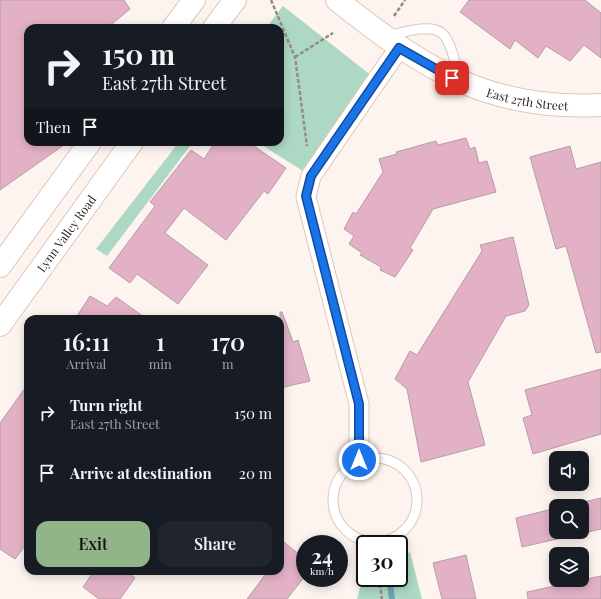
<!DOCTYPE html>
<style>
:root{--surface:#171b24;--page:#20242c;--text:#f1f3f6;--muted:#9ea1a6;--accent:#91b489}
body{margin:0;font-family:"Playfair Display",serif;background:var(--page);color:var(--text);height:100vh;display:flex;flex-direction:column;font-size:15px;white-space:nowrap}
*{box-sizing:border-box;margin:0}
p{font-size:13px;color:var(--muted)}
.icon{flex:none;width:22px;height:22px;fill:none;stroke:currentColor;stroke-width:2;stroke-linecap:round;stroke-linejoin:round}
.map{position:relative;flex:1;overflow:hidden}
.panel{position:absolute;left:24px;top:315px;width:260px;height:260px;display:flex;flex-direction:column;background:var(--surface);border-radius:12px;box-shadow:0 2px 10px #0003}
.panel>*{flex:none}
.hud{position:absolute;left:24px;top:24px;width:260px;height:122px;border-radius:12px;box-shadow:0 2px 10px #0003;background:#171b24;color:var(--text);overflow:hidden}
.buttons{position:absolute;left:549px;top:451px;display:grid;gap:8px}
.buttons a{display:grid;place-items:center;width:40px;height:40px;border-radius:8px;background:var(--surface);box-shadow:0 2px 10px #0003;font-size:20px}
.speed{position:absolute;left:296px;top:535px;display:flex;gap:8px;font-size:20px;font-weight:700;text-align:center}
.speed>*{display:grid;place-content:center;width:52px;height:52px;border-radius:50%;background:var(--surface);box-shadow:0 2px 10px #0003;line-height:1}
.speed small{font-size:10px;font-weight:400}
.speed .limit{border:2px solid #111;border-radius:6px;background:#fff;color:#111}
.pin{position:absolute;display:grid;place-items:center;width:34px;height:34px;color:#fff;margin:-17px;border-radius:8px;box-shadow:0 2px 6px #0006}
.me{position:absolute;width:44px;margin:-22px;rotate:0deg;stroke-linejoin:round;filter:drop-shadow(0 0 3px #0008)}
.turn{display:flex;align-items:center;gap:14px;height:84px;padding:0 12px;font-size:18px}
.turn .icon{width:52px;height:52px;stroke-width:2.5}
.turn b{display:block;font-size:28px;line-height:34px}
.then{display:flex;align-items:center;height:38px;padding:0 12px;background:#0003;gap:8px;font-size:15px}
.eta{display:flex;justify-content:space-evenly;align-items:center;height:68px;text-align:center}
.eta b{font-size:24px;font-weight:600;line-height:28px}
.primary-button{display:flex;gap:8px;margin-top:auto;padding:8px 12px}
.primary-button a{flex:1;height:46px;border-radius:12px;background:var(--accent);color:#111;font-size:16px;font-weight:600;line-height:46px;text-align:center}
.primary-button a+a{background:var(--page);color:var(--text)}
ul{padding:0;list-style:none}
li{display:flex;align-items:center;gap:12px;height:60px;padding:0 12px}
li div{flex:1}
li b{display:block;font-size:15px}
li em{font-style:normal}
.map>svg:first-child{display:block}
</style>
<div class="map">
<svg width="601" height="599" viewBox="0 0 601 599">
<rect width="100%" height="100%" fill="#fdf4ef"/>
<g fill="#add8c3">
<polygon points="283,6 382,84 314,178 257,142 280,142 280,28 266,28"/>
<polygon points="179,142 193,142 107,256 96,249"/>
<polygon points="410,552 422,599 357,599 365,568 365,578 399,578 399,558"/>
</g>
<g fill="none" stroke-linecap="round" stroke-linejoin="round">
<polyline stroke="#6aa6b1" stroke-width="6" points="389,578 392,599"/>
</g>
<g fill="#e3b1c6" stroke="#b59ea7">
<polygon points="0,0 124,0 130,9 107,28 28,28 28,142 68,142 0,190"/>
<polygon points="469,0 585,0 601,13 601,58 584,45 570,61 546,46 538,58 515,40 510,49 460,12"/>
<polygon points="466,138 470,149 475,147 479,163 487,161 496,192 433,209 410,248 413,250 395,277 380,270 381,267 360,255 362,253 349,244 354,236 344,229 353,212 356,214 383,172 379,159 397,154 396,152 436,141 438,145"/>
<polygon points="215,142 248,142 286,168 268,194 264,191 226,240 184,208 165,233 208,265 178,304 137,274 130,283 109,268 155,206 150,202 191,150 204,159"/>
<polygon points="570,146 576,169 601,162 601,352 596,353 566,246 556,249 530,157"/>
<polygon points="513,237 529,305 525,311 506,316 468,382 485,445 421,462 407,389 395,379 410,351 417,355 482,251 480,245"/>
<polygon points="90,296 107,306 116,297 147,319 75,319"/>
<polygon points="280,312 282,312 293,342 298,340 310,381 280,388"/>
<polygon points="601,369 601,434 533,454 523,418 532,415 525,390"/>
<polygon points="28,384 28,542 15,559 0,549 0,423"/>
<polygon points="601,498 601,529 522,547 516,518 556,508 556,532 582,532 582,506 566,506"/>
<polygon points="280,539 305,559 305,576 287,599 247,599 268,571 280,571"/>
<polygon points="466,555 476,599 442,599 433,563"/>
<polygon points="94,571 127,571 135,578 120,599 99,599 83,587"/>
<polygon points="601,576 601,599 528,599 527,592"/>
</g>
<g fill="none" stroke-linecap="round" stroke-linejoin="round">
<g stroke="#ddc7bb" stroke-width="11">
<g id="service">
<path d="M 387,36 C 401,33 429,23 442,33 C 452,43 455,64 459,77"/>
<circle cx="375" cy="500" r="42"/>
</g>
</g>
<g stroke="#ddc7bb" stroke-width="21">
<polyline id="minor" points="359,461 359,404 306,197 311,176 399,48"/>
</g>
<g stroke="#ddc7bb" stroke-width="24">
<g id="tertiary">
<path id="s1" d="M 337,0 C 423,68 487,111 601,105"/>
</g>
</g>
<g stroke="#ddc7bb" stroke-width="24">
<g id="secondary">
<polyline points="173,28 194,0"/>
<polyline points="214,28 235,0"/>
<polyline points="0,266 90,142"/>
<path id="s2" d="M 0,325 L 132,142"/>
</g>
</g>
<g stroke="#958c88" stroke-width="2.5" stroke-dasharray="4 2" stroke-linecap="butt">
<polyline points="271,0 295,57 307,146"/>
<polyline points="394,16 405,0"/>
<polyline points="295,57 333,33"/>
<polyline points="377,542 377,544"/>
<polyline points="379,578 382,599"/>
</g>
<use href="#service" stroke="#fff" stroke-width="9"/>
<use href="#minor" stroke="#fff" stroke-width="19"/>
<use href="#tertiary" stroke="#fff" stroke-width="22"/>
<use href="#secondary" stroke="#fff" stroke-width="22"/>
</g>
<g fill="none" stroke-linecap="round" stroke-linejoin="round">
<g stroke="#114b97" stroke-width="10">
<polyline id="route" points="359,460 359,404 306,196 311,176 399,48 452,78"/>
</g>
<use href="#route" stroke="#1a73e8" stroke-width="7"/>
</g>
<g text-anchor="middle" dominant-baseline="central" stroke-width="3.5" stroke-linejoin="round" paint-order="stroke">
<g font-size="12" fill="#261e1a" stroke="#fdf4ef">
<text stroke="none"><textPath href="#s1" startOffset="218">East 27th Street</textPath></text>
<text stroke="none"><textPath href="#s2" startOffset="113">Lynn Valley Road</textPath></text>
</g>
</g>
</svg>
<div class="buttons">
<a><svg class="icon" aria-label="sound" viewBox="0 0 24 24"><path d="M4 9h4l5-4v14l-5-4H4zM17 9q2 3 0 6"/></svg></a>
<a><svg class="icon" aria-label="search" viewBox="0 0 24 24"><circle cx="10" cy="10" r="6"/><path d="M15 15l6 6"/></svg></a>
<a><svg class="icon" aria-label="layers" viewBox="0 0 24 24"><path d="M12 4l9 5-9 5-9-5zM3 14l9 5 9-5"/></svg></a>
</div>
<div class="speed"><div>24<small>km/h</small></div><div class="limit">30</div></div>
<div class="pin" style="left:452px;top:78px;background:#d93025"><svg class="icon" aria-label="arrive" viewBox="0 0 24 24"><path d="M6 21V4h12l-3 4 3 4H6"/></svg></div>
<svg class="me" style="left:359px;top:460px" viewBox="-20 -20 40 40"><circle r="17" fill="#1a73e8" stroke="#fff" stroke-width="3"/><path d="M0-11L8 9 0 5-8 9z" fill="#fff"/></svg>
<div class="hud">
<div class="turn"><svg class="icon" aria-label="right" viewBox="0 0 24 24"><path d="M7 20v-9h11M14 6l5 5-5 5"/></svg><div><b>150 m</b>East 27th Street</div></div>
<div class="then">Then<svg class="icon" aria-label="arrive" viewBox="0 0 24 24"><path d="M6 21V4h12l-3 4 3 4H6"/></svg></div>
</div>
<section class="panel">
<div class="eta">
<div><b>16:11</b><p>Arrival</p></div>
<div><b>1</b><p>min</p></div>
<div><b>170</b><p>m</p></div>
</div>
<ul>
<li><svg class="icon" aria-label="right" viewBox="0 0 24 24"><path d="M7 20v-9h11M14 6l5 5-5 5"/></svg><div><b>Turn right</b><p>East 27th Street</p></div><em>150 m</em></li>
<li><svg class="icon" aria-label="arrive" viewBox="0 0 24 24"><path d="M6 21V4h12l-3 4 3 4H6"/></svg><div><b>Arrive at destination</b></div><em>20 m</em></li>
</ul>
<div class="primary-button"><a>Exit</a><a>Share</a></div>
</section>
</div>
